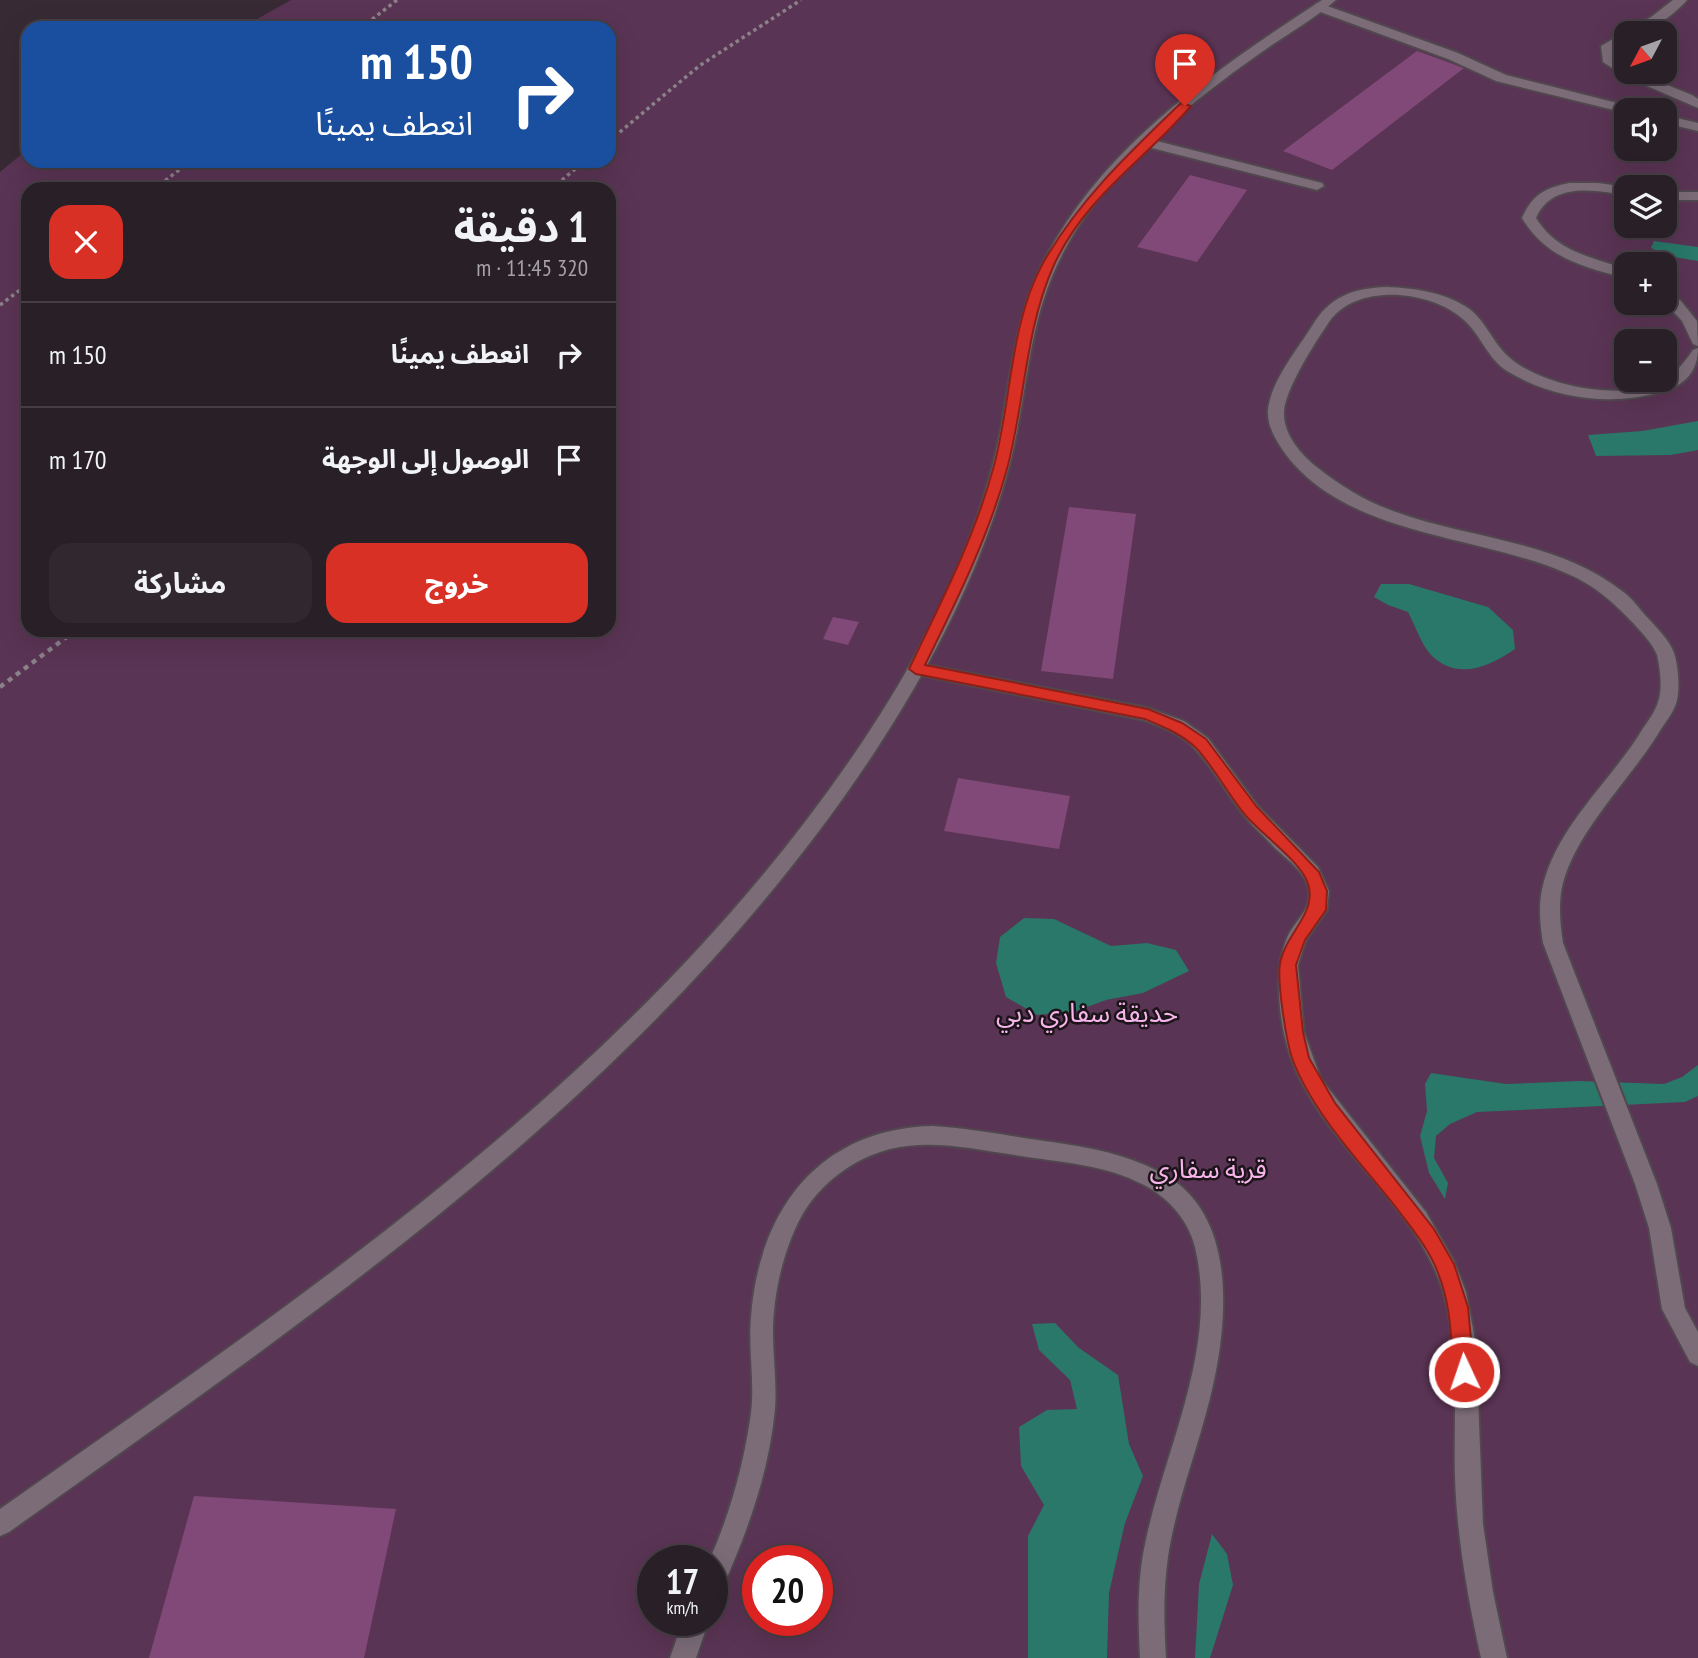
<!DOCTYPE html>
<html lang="ar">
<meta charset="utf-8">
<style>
:root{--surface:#292027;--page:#31282f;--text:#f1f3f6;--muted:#a5a3a7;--line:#453e44;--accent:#d93025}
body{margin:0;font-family:"PT Sans Narrow","Noto Sans Arabic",sans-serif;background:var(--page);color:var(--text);direction:rtl;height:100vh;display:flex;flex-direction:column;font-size:26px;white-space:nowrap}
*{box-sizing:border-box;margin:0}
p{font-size:23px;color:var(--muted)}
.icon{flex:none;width:38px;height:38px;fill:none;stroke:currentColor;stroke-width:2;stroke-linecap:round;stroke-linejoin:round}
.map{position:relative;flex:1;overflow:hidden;direction:ltr}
.panel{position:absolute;left:21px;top:182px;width:595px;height:455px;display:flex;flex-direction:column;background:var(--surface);border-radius:21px;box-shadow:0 7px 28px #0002,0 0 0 2px var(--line);direction:rtl}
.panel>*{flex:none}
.hud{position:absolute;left:21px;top:21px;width:595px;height:147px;border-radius:21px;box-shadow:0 7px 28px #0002,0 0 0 2px var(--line);direction:rtl;background:#1a4fa0;color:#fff;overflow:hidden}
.needle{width:46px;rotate:229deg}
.buttons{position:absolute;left:1614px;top:21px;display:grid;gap:14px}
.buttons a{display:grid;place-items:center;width:63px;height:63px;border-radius:14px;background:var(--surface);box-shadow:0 7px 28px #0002,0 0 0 2px var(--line);font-size:35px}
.speed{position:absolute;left:637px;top:1545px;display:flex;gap:14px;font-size:35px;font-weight:700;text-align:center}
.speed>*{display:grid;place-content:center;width:91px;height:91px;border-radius:50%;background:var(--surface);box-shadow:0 7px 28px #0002,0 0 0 2px var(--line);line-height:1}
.speed small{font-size:18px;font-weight:400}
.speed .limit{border:10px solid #d22;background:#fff;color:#111}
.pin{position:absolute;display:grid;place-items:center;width:60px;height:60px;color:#fff;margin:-72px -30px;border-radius:50% 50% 50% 0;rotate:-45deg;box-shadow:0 0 7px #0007}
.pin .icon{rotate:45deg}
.me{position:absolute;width:77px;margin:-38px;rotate:357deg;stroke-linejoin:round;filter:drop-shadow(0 0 5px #0008)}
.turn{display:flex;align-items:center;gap:24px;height:147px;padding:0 28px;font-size:32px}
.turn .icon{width:91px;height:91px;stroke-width:2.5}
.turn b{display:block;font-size:49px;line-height:60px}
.round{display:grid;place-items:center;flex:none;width:74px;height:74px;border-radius:21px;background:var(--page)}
.headline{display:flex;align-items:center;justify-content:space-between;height:119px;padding:0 28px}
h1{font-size:42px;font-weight:700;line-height:52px}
.cta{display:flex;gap:14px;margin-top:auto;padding:14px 28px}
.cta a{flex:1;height:80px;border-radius:21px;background:var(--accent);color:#fff;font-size:28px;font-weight:700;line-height:80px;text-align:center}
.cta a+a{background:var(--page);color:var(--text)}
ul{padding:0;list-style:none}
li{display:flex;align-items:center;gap:21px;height:105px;padding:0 28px;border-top:2px solid var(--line)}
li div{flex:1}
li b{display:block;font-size:26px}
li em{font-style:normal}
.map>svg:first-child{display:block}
</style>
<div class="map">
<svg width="1698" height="1658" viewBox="0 0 1698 1658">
<rect width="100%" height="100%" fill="#372a34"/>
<path fill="#5a3454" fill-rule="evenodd" d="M 291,0 L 1698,0 L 1698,1658 L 0,1658 L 0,172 L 28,149 L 28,161 L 609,161 L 609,28 L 241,28 ZM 1626,33 L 1664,33 L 1664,72 L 1626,72 ZM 1626,110 L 1664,110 L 1664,149 L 1626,149 ZM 1626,187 L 1664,187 L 1664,226 L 1626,226 ZM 28,189 L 609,189 L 609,630 L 28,630 ZM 1626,264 L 1664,264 L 1664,303 L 1626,303 ZM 1626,341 L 1664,341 L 1664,380 L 1626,380 ZM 653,1561 L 712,1561 L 712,1620 L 653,1620 ZM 758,1561 L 817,1561 L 817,1620 L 758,1620 Z"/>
<g fill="#297869">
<polygon points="1654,241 1698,247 1698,261 1668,256 1651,248"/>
<polygon points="1698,421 1698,450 1671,455 1596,456 1588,435 1642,431"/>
<path d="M 1381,584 L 1409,584 L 1488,607 L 1513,630 L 1515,649 C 1489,667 1457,681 1431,655 C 1421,644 1415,625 1408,612 L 1388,605 L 1374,597 Z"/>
<polygon points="1024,918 1054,919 1111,946 1147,943 1176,950 1189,971 1143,993 1106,1000 1076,1011 1037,1015 1006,997 996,963 1000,937"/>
<polygon points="1698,1065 1698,1096 1685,1102 1477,1112 1450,1124 1436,1136 1434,1158 1448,1183 1445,1199 1429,1173 1420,1136 1427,1111 1425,1084 1431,1073 1506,1084 1579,1081 1664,1084 1682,1077"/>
<polygon points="1055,1323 1079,1348 1118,1375 1129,1444 1143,1476 1125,1523 1109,1593 1107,1658 1028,1658 1028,1536 1044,1505 1021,1466 1019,1427 1047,1410 1077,1409 1070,1380 1039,1350 1032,1324"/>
<polygon points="1212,1534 1227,1554 1233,1585 1210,1658 1195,1658 1199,1584"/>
</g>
<g fill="#814978">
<polygon points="1417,51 1464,68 1332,170 1283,151"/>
<polygon points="1190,175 1247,190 1197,262 1137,247"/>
<polygon points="1069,507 1136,514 1113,679 1041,671"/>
<polygon points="833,617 859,622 848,645 823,639"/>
<polygon points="958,778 1070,796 1059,849 944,831"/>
<polygon points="194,1496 396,1509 364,1658 149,1658"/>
</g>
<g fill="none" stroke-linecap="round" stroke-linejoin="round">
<g stroke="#51474f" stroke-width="4">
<g id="service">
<path d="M 1673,0 L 1687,0 C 1672,17 1649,33 1626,33 L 1626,41 L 1613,50 L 1615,60 L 1626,67 L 1626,72 L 1635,72 L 1692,95 L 1698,99 L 1698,108 L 1626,77 L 1603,62 L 1601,46 L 1651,17 Z"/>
<polygon points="1319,3 1458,53 1506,75 1633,107 1635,110 1626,110 1626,113 1496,81 1448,59 1315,10 1315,4"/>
<polygon points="1664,115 1698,123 1698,131 1664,123"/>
<polygon points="1145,138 1322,183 1324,186 1317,190 1140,145 1138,142"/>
<path d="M 1569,183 L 1598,183 L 1628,187 L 1626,195 C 1593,190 1552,182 1536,218 C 1557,252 1591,257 1626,269 L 1626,278 C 1583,267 1546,258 1522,218 C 1532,195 1545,188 1569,183 Z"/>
<rect x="1664" y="192" width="34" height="8"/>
<path d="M 1387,287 C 1414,288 1442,292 1465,306 C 1486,319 1492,343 1510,358 C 1542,386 1620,401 1659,383 C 1674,376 1683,364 1693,350 L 1698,348 C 1698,371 1685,385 1664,391 C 1613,407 1553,399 1507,371 C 1487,358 1481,335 1464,320 C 1432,290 1356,282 1329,322 C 1316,341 1285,389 1284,412 C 1283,434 1301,455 1318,468 C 1341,486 1365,501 1393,511 C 1468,539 1557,540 1622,591 C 1631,597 1638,607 1645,615 C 1655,626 1669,639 1674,653 C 1678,665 1680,687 1677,700 C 1675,710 1667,720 1661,729 C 1632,778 1578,828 1563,883 C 1558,902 1560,923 1563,943 L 1657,1184 L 1671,1228 L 1685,1308 L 1698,1332 L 1698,1366 L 1690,1362 L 1662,1309 L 1649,1228 L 1635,1184 L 1543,943 C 1540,924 1538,904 1543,885 C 1558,825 1611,781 1642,730 C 1648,721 1655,712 1658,702 C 1663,689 1660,668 1657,655 C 1653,644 1642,633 1635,625 C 1615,604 1595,585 1568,574 C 1479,534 1342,537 1282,449 C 1274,437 1267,424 1268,410 C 1271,381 1297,350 1312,326 C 1330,296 1354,288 1387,287 Z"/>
<polygon points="1664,290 1681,301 1697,321 1698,346 1693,344 1682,321 1664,302"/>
<path d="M 916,663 L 1148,708 L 1184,721 L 1208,738 L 1258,806 L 1318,867 L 1329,891 L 1327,910 L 1306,940 L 1298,965 L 1304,1032 L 1321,1079 L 1426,1212 L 1454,1261 L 1466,1292 L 1476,1344 L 1483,1524 L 1493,1592 L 1507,1658 L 1481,1658 C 1468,1599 1457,1538 1455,1478 C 1453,1416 1461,1350 1443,1291 C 1414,1200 1323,1146 1291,1058 C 1279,1025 1273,970 1287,938 C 1294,921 1312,910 1309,890 C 1306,873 1288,860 1276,849 C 1265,837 1252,826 1243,814 C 1226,793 1213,768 1195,749 C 1182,734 1162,727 1144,720 L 910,673 L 907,669 Z"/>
<path d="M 932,1126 C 968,1128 1003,1135 1038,1140 C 1080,1146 1122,1152 1160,1172 C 1240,1213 1228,1326 1210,1398 C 1197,1451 1176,1503 1168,1557 C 1163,1591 1164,1624 1166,1658 L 1140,1658 C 1138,1620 1137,1582 1145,1544 C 1165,1447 1219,1348 1195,1247 C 1188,1220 1169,1198 1144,1185 C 1105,1164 1058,1162 1015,1155 C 973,1149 932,1139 890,1149 C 854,1158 819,1184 801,1217 C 783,1251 773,1295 773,1333 C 773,1358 777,1384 775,1409 C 769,1473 747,1533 721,1591 L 712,1594 L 712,1561 L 709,1561 C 730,1514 744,1464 751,1413 C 755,1381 748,1349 751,1317 C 759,1210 819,1129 932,1126 Z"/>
<polygon points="683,1620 709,1620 696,1658 670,1658"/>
</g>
</g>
<g stroke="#51474f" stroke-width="4">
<path id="minor" d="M 1322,0 L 1336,0 C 1313,20 1284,36 1259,54 C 1192,101 1123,157 1078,227 C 1025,310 1032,377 1009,467 C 982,568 933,663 876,750 C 658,1082 326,1306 9,1532 L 0,1536 L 0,1509 C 315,1288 645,1067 863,741 C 920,656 969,560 994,460 C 1010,397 1011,329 1040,269 C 1096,150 1215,70 1322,0 Z"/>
</g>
<g stroke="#8b8189" stroke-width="3.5" stroke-dasharray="3.5 3.5" stroke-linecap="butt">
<polyline points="361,28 397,0"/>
<polyline points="609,141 699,66 801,0"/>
<polyline points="154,189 191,161"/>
<polyline points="551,189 585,161"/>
<polyline points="0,305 28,284"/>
</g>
<polyline stroke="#8b8189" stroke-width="4.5" stroke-dasharray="5 5" stroke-linecap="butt" points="0,687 76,630"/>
<use href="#service" fill="#7b6c77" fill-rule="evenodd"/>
<use href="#minor" fill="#7b6c77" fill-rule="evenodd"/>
</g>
<path fill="#d93025" stroke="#8d1f18" stroke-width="2" d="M 1181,103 L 1191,106 C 1144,161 1085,196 1053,267 C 1025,331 1025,402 1007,469 C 988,538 956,602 925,665 L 1148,709 L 1182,723 L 1206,739 L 1257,807 L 1319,872 L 1327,891 L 1326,910 L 1305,940 L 1296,965 L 1303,1032 L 1309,1058 L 1335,1103 L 1434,1229 L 1454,1264 L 1468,1307 L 1474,1372 L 1471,1378 L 1464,1381 L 1457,1378 L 1454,1372 C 1451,1338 1451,1305 1438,1273 C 1429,1249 1413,1230 1398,1210 C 1363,1165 1312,1113 1292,1058 C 1286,1040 1277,982 1280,964 C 1285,932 1323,910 1305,877 C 1293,856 1263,835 1246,816 C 1228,795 1215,768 1196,748 C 1182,734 1162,726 1145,719 L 916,674 L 909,669 C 940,604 974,539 993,469 C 1012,402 1009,325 1043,263 C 1079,200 1129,153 1181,103 Z"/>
<g text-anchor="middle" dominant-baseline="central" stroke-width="5" stroke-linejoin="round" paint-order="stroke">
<g font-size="26" fill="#f7b5eb" stroke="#1b1519">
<text x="1087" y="1012">حديقة سفاري دبي</text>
<text x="1208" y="1168">قرية سفاري</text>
</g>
</g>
</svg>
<div class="buttons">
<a><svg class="needle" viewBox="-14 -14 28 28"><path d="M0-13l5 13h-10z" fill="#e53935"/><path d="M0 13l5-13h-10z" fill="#a5a3a7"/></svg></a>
<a><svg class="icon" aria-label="sound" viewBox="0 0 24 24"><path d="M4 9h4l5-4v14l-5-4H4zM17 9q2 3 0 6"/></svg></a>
<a><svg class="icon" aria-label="layers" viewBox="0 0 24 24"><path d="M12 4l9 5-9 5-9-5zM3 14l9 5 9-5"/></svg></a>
<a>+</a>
<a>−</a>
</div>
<div class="speed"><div>17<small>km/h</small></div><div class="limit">20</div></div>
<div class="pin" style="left:1185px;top:106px;background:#d93025"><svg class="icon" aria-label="arrive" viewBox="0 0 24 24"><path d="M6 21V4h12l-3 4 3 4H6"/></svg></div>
<svg class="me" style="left:1464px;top:1372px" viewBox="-20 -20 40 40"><circle r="17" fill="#d93025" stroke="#fff" stroke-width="3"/><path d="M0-11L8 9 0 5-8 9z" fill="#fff"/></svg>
<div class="hud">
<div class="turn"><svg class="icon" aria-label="right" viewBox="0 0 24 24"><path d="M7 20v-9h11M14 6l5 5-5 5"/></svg><div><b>150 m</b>انعطف يمينًا</div></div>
</div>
<section class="panel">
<div class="headline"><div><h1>1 دقيقة</h1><p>320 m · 11:45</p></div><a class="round" style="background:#d93025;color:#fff"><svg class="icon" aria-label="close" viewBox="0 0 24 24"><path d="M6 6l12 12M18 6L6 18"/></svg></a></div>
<ul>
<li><svg class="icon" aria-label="right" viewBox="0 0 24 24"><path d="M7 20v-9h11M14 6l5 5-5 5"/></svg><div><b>انعطف يمينًا</b></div><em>150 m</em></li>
<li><svg class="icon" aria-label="arrive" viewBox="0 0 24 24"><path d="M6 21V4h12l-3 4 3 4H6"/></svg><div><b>الوصول إلى الوجهة</b></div><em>170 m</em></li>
</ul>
<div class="cta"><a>خروج</a><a>مشاركة</a></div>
</section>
</div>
